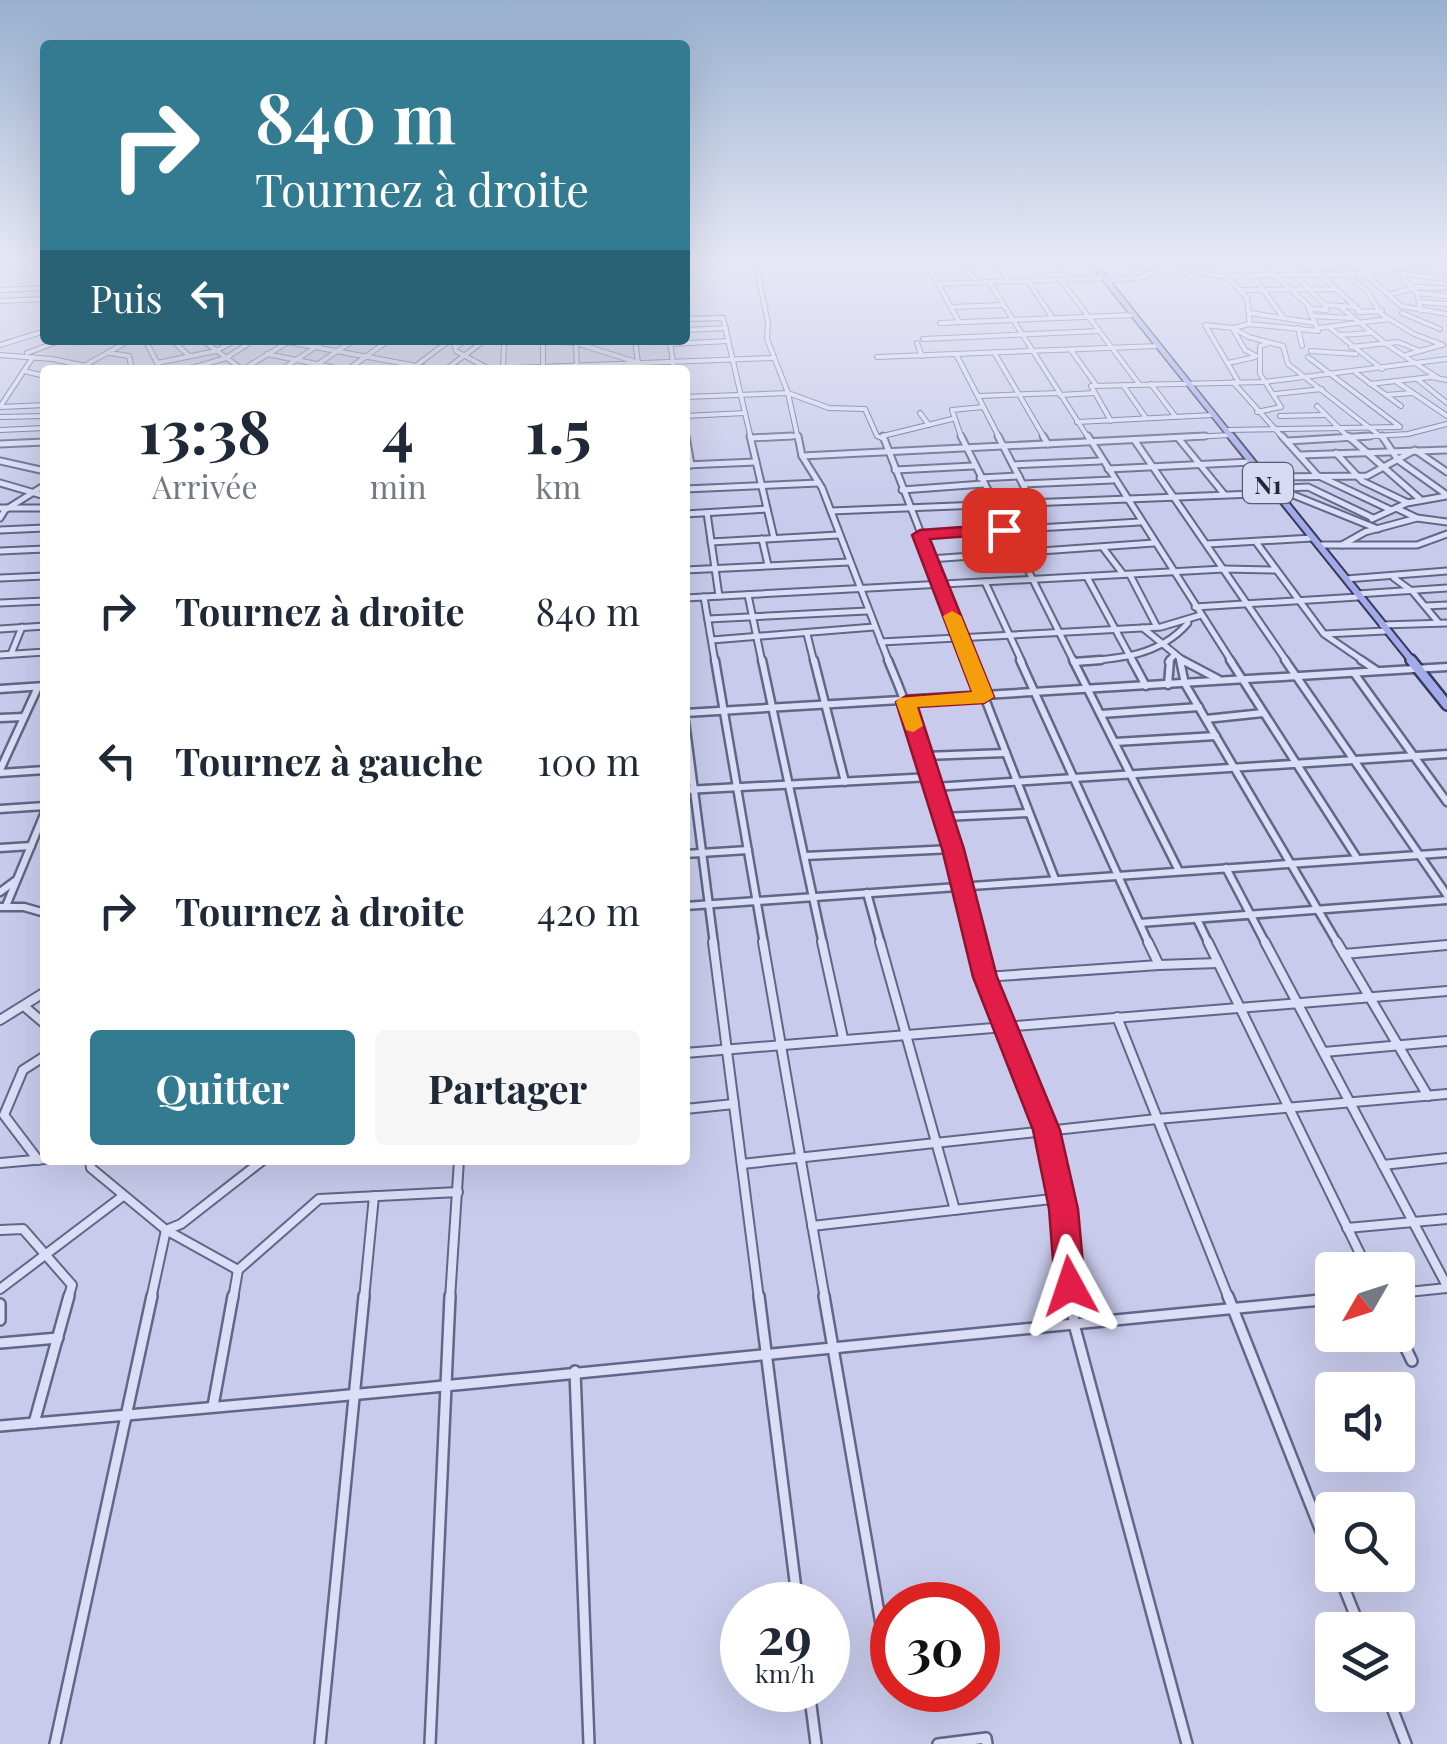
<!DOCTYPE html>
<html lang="fr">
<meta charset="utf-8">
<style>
:root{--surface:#fff;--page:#f6f6f7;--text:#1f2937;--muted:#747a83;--accent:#337b91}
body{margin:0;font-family:"Playfair Display",serif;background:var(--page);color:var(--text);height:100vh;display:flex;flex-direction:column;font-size:38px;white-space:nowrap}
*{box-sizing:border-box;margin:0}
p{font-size:32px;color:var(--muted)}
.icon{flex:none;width:55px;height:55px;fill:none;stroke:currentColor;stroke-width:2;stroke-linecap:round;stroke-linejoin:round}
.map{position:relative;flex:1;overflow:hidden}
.drawer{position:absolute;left:40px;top:365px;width:650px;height:800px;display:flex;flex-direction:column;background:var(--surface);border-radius:10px;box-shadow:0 10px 40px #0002}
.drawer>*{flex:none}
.hud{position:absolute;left:40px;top:40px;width:650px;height:305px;border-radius:10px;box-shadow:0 10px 40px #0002;background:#337b91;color:#fff;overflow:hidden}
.needle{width:65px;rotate:231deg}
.tools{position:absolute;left:1315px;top:1252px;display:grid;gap:20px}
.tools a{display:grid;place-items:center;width:100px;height:100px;border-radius:10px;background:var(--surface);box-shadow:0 10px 40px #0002;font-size:50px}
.speed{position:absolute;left:720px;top:1582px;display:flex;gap:20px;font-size:50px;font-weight:700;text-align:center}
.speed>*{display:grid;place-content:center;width:130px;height:130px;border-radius:50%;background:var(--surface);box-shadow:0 10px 40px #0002;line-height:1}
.speed small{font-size:25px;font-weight:400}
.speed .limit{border:15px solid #d22;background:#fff;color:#111}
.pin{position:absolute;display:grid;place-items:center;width:85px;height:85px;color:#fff;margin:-42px;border-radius:20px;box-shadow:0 5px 15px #0006}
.me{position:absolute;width:110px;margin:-55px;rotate:355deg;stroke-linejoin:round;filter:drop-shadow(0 0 8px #0008)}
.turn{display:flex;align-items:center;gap:35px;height:210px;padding:0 50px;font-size:45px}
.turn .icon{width:130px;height:130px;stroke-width:2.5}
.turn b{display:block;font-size:70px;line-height:85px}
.then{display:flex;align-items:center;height:95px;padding:0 50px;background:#0003;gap:20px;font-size:38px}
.eta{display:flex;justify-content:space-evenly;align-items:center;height:170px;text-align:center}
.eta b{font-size:60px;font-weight:700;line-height:70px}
.cta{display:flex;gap:20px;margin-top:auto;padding:20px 50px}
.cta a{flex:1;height:115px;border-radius:10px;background:var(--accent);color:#fff;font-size:40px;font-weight:700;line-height:115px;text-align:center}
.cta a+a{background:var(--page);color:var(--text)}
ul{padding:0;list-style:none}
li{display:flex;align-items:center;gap:30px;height:150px;padding:0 50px}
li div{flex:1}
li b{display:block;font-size:38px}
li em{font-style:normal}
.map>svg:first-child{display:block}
</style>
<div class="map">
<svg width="1447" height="1744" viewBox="0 0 1447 1744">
<rect width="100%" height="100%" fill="#c9cbec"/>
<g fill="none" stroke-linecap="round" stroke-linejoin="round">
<g stroke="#5f6887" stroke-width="6">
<g id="minor-far4">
<polyline points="755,260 768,323 767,339 788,393 798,439"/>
<polyline points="925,260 959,322"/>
<polyline points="961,260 975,281"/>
<polyline points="995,260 1008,280"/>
<polyline points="1031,260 1044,279"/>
<polyline points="1059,260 1072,278"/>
<polyline points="1150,260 1162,272"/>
<polyline points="1280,260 1325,305"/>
<polyline points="1305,260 1361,312"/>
<polyline points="1329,260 1367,291 1381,314 1414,334 1443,345"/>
<polyline points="1350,260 1401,306 1447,314"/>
<polyline points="1424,260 1447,262"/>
<polyline points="1354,261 1371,260"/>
<polyline points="1215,262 1220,260"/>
<polyline points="1093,264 1141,260"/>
<polyline points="1172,264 1182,264"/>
<polyline points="1214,267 1247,263"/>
<polyline points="1294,269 1337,265"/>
<polyline points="1366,270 1447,279"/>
<polyline points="1383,272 1390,264 1447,271"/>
<polyline points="1399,274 1417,293 1421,311"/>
<polyline points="1143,275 1187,268"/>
<polyline points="1252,275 1283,317"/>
<polyline points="1226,276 1247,298 1250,324"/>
<polyline points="1186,278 1201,272 1219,276 1369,274"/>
<polyline points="1027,280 1052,317"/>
<polyline points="1061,280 1139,384"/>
<polyline points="1106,281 1143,277 1129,260"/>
<polyline points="989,282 1089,439"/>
<polyline points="938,284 1104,278"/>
<polyline points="0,290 45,288"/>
<polyline points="1238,290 1336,289"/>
<polyline points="1417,293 1447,296"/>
<polyline points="1391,294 1418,287 1443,288"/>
<polyline points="0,301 45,299"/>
<polyline points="1420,302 1447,304"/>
<polyline points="1339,306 1386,344 1438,378"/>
<polyline points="951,307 1003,305"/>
<polyline points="1310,309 1327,310 1325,305 1355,307"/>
<polyline points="1358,312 1382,311"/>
<polyline points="1250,313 1315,323"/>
<polyline points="1402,313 1440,329"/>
<polyline points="1312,316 1351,318"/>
<polyline points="685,319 723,318 751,439"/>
<polyline points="940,323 1133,315"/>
<polyline points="1329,327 1382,369"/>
<polyline points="1233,328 1249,337 1283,346 1288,364 1384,439"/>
<polyline points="1298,328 1302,346"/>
<polyline points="1318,328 1389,319"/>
<polyline points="1233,329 1245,350 1256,356"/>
<polyline points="685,330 726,328"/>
<polyline points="1340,335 1371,333"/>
<polyline points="923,339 1099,331"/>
<polyline points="145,340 161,370"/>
<polyline points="172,340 189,356"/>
<polyline points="202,340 243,370"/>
<polyline points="277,340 438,370"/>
<polyline points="453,340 456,351 489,369"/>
<polyline points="543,340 576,343 636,362"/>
<polyline points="543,340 543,369"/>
<polyline points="635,340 639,370"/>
<polyline points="670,342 674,370"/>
<polyline points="576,343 577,370"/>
<polyline points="917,343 922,356"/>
<polyline points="670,344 728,341"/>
<polyline points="0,345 45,331"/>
<polyline points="455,347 467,340"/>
<polyline points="1351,347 1398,342 1420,351"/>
<polyline points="1071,350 1096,385"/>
<polyline points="1311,351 1356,354"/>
<polyline points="994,352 1045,439"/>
<polyline points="27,353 62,340"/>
<polyline points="109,353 129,356 132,370"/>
<polyline points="267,354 346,370"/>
<polyline points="956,354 1000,439"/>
<polyline points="0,355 52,359 105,370"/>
<polyline points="1406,355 1441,345"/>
<polyline points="877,357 1158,346"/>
<polyline points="1308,357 1399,426"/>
<polyline points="157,363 216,351 236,340"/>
<polyline points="1228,363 1255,357"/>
<polyline points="417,365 450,340"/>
<polyline points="84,366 130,340"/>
<polyline points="488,369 773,358"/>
<polyline points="503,369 504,343"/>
<polyline points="185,370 226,358 254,340"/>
<polyline points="242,370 288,342"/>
<polyline points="281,370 326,340"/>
<polyline points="309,370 354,340"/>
<polyline points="347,370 389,340"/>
<polyline points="445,370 485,340"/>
<polyline points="24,371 45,376"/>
<polyline points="1356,373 1401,406"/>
<polyline points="1417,379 1447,403"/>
<polyline points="1238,381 1205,325 1233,328 1250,324 1318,331 1307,304 1257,260"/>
<polyline points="1233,382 1284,439"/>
<polyline points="1397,382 1447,416"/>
<polyline points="1151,384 1175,416"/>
<polyline points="1370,384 1431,377 1447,380"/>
<polyline points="1123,385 1146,418"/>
<polyline points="1275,394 1322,389"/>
<polyline points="1060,395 1094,393"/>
<polyline points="1386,395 1412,393"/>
<polyline points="978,396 1059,393"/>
<polyline points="685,397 788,393 829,408 865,409 877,436 884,439"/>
<polyline points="1317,406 1350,439"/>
<polyline points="0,407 33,357"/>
<polyline points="1,407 45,405"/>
<polyline points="1257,412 1281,407 1260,374 1260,346 1267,344"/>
<polyline points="920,413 929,425"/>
<polyline points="685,416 745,413"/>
<polyline points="1280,416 1324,415"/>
<polyline points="0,417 45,416"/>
<polyline points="1111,421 1091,386 1264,382 1447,359"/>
<polyline points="1077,422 1213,415"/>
<polyline points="685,427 687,439"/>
<polyline points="0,430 45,428"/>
<polyline points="1226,430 1400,427"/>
<polyline points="883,436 952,419"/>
<polyline points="751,438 798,436"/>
<polyline points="962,439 952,410 983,407"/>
<polyline points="1154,439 1230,435"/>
<polyline points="1327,439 1408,434 1447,424"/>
</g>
</g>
<g stroke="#5f6887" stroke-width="9">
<g id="minor-far3">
<polyline points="686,436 691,465"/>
<polyline points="750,436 774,538"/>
<polyline points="798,436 802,456 822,488 889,662"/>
<polyline points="883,436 971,662"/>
<polyline points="961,436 1074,662"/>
<polyline points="998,436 1033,504"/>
<polyline points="1043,436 1048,444"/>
<polyline points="1088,436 1232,662"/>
<polyline points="1282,436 1317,475 1391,510"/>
<polyline points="1348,436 1421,500"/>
<polyline points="1382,436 1398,460 1447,495"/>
<polyline points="751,438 792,436"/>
<polyline points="1179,439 1224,494"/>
<polyline points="1135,441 1287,662"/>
<polyline points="1288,441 1370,436"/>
<polyline points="0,444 45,442"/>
<polyline points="1336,453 1362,481 1406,502"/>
<polyline points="1300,455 1447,450"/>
<polyline points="802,456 1205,436"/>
<polyline points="0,461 45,471"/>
<polyline points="685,465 756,462"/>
<polyline points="1013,465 1100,461"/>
<polyline points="1108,469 1251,462"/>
<polyline points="895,470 973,466"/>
<polyline points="1263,477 1367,476 1415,450 1447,472"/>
<polyline points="980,478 1019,476"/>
<polyline points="0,483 45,496"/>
<polyline points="1023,484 1112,480"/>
<polyline points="1271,486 1378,529"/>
<polyline points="1287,488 1308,487 1373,518"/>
<polyline points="685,489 818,483"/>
<polyline points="902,490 983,484"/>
<polyline points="0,508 45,508"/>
<polyline points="1396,508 1417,518 1447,522"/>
<polyline points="831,511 1276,493"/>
<polyline points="707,513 719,596"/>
<polyline points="685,514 767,509"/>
<polyline points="0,518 5,510 45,485"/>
<polyline points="1372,519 1407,503 1447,496"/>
<polyline points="0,530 45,528"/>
<polyline points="920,535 1140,522"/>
<polyline points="762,539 768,565"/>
<polyline points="711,542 838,535"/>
<polyline points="1256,542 1324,634 1365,662"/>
<polyline points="1208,544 1312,538"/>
<polyline points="1319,545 1342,545 1365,532 1417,518"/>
<polyline points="1342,545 1417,545 1447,534"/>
<polyline points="1104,549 1123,574"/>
<polyline points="0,551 45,549"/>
<polyline points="929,559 1154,543"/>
<polyline points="685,570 849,562"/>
<polyline points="1130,575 1157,627"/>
<polyline points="1087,577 1133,662"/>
<polyline points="0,578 45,576"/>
<polyline points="1394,578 1413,592 1438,622"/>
<polyline points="1346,579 1447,571"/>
<polyline points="985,582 1022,662"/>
<polyline points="1357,594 1447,588"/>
<polyline points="748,595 762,662"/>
<polyline points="704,597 715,662"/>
<polyline points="685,598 1224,569 1276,570"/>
<polyline points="0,603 45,601"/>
<polyline points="1426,606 1447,605"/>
<polyline points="1195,607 1358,597"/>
<polyline points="708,619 867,611"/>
<polyline points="1382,625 1447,623"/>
<polyline points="1143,628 1185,662"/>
<polyline points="0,629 45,626"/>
<polyline points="807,634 814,662"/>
<polyline points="1325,634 1385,631"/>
<polyline points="712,640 874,627"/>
<polyline points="881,642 1161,627 1201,615"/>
<polyline points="11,654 22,627"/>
<polyline points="0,655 45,652"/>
<path d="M 1074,662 C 1116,659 1159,657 1188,623"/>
<polyline points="1168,662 1175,654"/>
</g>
</g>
<g stroke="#5f6887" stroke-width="11">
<g id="minor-far2">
<polyline points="715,660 764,944"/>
<polyline points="762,660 823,944"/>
<polyline points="814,660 845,782"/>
<path d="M 888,660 C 927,751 953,848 977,944"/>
<polyline points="970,660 1055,879"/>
<polyline points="1020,660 1149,944"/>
<polyline points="1073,660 1179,871"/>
<polyline points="1132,660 1146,686"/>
<polyline points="1180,660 1185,684 1338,944"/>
<polyline points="1182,660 1218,679"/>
<polyline points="1230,660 1357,858"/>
<polyline points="1285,660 1447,895"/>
<polyline points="1361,660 1376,670"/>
<polyline points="1074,662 1101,660"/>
<polyline points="1354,673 1447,802"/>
<polyline points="1168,685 1170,660"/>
<polyline points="0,689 45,686"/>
<polyline points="685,713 1447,667"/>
<polyline points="1101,714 1199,707"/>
<polyline points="0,718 24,717"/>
<polyline points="1206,719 1263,713"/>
<polyline points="685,721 714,944"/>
<polyline points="1115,742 1216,736"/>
<polyline points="924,756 1006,753"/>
<polyline points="0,770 38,687"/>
<polyline points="0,773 45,770"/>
<polyline points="934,787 1447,754"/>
<polyline points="685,790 931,777"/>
<polyline points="0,809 45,806"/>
<polyline points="943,817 1029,813"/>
<polyline points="0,848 31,846"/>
<polyline points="685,854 748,850"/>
<polyline points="805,856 953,849"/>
<polyline points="1226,868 1266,944"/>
<polyline points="0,892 15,881"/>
<polyline points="867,893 881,944"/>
<polyline points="6,906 45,812"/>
<polyline points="685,906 1447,853"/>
<polyline points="0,907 24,907 45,913"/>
<polyline points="1197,919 1209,944"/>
<polyline points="1140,923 1447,900"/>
</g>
</g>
<g stroke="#5f6887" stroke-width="12">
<g id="minor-far1">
<polyline points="713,942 759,1299"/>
<polyline points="763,942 825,1299"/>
<polyline points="822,942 843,1038"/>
<polyline points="880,942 955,1210"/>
<path d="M 976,942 C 993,1007 1026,1066 1046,1130 C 1063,1185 1067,1242 1072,1299"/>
<polyline points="1208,942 1368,1270"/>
<polyline points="1265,942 1447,1286"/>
<polyline points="1337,942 1428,1096"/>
<polyline points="1344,954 1447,945"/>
<polyline points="1159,965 1218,963"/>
<polyline points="985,977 1159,965 1148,942"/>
<polyline points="25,1007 45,1024"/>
<polyline points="1117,1017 1229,1299"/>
<polyline points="0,1020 45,992"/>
<polyline points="1324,1052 1447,1041"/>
<polyline points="685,1053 1447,991"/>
<polyline points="685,1109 734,1104"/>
<polyline points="38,1160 4,1115 23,1070 45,1056"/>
<polyline points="90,1160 91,1168 166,1230 181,1224 263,1160"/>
<polyline points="0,1163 45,1159"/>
<polyline points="742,1164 1157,1119 1447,1094"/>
<polyline points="1383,1165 1447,1158"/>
<polyline points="812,1226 1061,1198"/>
<polyline points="1347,1228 1447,1219"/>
<polyline points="0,1230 23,1229 72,1285 68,1299"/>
<polyline points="0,1289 123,1196"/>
<polyline points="1398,1293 1447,1288"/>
<polyline points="151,1299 166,1230 238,1270"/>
<polyline points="233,1299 238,1270 319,1199 458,1192"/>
<polyline points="364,1299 374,1196"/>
<polyline points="450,1299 459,1160"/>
</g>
</g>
<g stroke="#5f6887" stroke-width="14">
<g id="minor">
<polyline points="759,1296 798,1605"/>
<polyline points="824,1296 882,1630"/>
<polyline points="1072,1296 1074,1324 1187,1744"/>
<polyline points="1228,1296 1332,1559"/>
<polyline points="0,1304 0,1320"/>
<polyline points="1398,1332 1412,1361"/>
<polyline points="0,1343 58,1338"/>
<polyline points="575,1371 589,1744"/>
<polyline points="213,1406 233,1296"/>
<polyline points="34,1423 69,1296"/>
<path d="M 0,1426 C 445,1389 888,1341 1332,1299"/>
<polyline points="1339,1575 1361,1630"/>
<polyline points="809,1690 816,1744"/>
<polyline points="1387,1695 1406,1744"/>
<polyline points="55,1744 152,1296"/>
<polyline points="320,1744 364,1296"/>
<polyline points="430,1744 450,1296"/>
<polyline points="938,1744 986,1738 987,1744"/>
</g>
</g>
<g stroke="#323c55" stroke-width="8">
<polyline id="primary-far2" points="1090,260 1233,439"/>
</g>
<g stroke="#323c55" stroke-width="10">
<polyline id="primary-far1" points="1231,436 1413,662"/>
</g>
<g stroke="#323c55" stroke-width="14">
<polyline id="primary" points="1411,660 1447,705"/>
</g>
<use href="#minor-far4" stroke="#dcddf7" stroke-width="4"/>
<use href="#minor-far3" stroke="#dcddf7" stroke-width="5"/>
<use href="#minor-far2" stroke="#dcddf7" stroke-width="6"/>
<use href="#minor-far1" stroke="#dcddf7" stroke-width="8"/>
<use href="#minor" stroke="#dcddf7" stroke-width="9"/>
<use href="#primary-far2" stroke="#a4a9eb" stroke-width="5"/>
<use href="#primary-far1" stroke="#a4a9eb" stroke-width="6"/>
<use href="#primary" stroke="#a4a9eb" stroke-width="9"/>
</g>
<linearGradient id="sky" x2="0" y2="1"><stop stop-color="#98b0cf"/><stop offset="0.52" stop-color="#e7e8f6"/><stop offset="1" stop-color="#e7e8f6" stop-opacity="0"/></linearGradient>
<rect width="1447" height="504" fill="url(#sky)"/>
<polygon fill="#e11d48" stroke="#92132f" stroke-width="2.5" points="1004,524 1010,526 1010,533 930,539 994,697 984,703 918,707 964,849 997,977 1060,1130 1078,1209 1085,1286 1081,1295 1070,1299 1060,1295 1055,1286 1049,1209 1033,1130 973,977 942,849 896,702 906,696 972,692 912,535 920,530"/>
<polygon fill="#f59e0b" points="952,611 961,616 994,697 984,703 917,707 923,726 913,732 906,730 896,702 899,698 972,692 943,616"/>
<g text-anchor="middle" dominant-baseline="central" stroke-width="8" stroke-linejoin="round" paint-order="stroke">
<rect fill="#d8d9f3" stroke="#585c70" stroke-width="2.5" x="1243" y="463" width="50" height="40" rx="8"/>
<g font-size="25" font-weight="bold" fill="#212738">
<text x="1268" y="483">N1</text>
</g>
</g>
</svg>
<div class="tools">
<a><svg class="needle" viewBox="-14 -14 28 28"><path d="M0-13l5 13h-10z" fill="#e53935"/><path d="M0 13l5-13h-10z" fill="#747a83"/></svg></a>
<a><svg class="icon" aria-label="sound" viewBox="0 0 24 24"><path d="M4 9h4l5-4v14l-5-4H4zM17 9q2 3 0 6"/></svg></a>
<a><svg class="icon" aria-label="search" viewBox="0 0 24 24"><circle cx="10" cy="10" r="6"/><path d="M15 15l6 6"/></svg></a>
<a><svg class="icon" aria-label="layers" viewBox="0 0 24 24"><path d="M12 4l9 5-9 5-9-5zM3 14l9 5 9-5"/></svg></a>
</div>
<div class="speed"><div>29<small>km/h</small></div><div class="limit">30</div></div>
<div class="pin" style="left:1004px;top:530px;background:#d93025"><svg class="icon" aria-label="arrive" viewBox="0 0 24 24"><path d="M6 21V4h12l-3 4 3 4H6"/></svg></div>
<svg class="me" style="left:1070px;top:1286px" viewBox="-20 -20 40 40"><path d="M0-17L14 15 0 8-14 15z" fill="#e11d48" stroke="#fff" stroke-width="4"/></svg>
<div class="hud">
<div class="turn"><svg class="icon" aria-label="right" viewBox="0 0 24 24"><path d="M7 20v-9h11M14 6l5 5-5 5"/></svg><div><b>840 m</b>Tournez à droite</div></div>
<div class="then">Puis<svg class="icon" aria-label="left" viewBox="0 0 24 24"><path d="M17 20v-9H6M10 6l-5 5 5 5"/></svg></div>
</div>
<section class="drawer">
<div class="eta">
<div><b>13:38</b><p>Arrivée</p></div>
<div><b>4</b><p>min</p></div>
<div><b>1.5</b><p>km</p></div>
</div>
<ul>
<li><svg class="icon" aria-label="right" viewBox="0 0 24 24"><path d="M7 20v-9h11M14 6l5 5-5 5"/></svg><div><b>Tournez à droite</b></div><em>840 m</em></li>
<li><svg class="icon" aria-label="left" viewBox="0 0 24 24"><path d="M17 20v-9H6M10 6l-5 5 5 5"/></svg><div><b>Tournez à gauche</b></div><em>100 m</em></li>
<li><svg class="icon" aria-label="right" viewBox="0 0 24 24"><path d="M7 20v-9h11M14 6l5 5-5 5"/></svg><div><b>Tournez à droite</b></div><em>420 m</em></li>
</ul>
<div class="cta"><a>Quitter</a><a>Partager</a></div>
</section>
</div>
